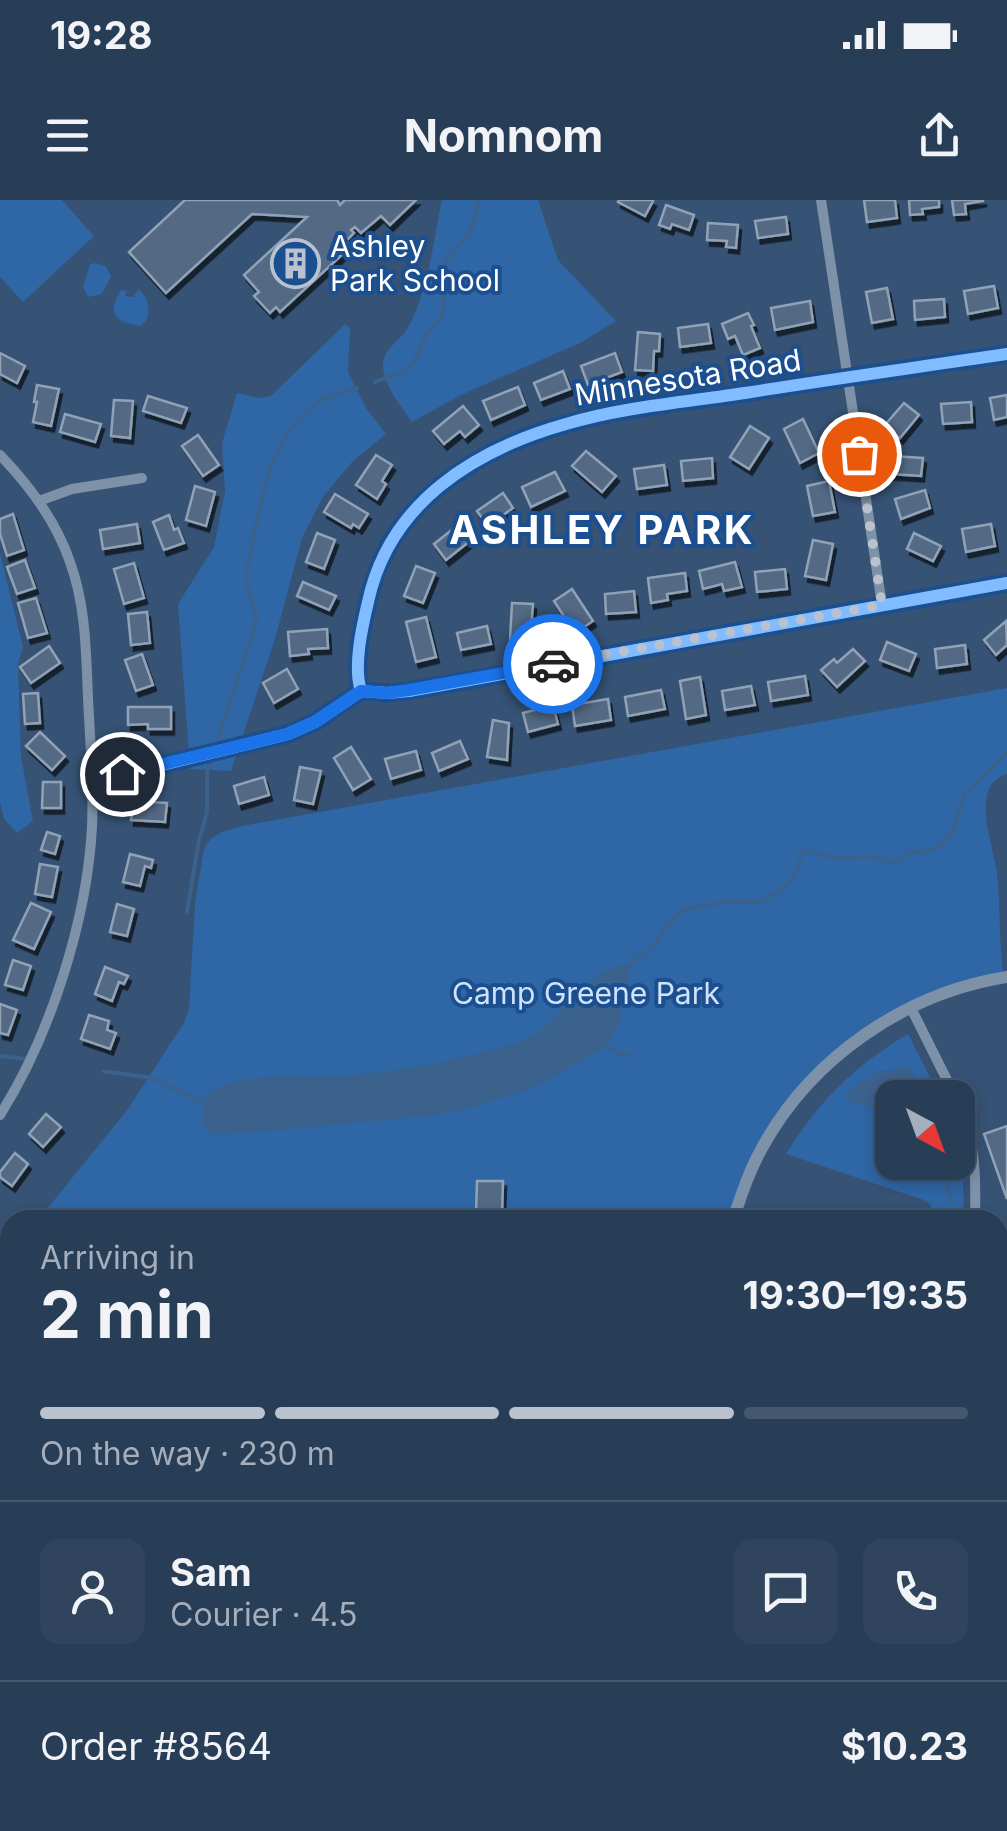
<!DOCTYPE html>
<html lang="en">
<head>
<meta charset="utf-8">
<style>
	body { margin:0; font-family:Inter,sans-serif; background:#30455d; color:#f1f3f6; height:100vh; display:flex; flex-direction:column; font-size:38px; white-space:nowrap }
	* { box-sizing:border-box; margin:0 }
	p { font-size:32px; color:#a5aeba }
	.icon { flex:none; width:55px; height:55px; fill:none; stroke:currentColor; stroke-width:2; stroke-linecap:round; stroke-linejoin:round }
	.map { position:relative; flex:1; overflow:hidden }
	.panel { position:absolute; left:0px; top:1010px; width:1008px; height:622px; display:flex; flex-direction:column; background:#283e57; border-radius:30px 30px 0 0; box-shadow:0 5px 15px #0003,0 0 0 2px #44576d }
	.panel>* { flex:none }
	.needle { width:65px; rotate:139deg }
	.buttons { position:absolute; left:875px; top:880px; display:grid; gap:20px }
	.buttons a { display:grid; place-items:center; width:100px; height:100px; border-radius:20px; background:#283e57; box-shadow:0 5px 15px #0003,0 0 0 2px #44576d; font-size:50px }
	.pin { position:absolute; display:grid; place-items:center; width:85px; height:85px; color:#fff; margin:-42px; border:5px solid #fff; border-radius:50%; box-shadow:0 2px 10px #0007 }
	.courier { position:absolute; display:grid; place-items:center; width:100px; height:100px; margin:-50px; border:8px solid #1a73e8; border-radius:50%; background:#fff; color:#222; box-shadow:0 2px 12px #0007 }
	.head em { font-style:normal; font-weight:700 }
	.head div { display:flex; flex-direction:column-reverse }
	.head { display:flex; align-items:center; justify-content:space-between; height:170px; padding:0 40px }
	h1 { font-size:65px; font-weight:700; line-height:75px }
	.bar { display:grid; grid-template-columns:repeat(4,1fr); gap:15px 10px; align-content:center; height:120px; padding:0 40px }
	.bar i { height:12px; border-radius:8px; background:#44576d }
	.bar .on { background:#b9c2ce }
	.bar p { grid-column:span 4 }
	.line { display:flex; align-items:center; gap:25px; padding:0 40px; border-top:2px solid #44576d }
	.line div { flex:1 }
	.round { display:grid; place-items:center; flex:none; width:105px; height:105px; border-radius:20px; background:#30455d }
	.status { display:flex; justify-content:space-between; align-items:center; height:70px; padding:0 50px; background:#283e57; direction:ltr }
	.status svg { height:28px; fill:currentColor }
	header { display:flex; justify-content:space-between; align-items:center; height:130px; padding:0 40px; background:#283e57; font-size:45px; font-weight:700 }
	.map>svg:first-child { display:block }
	.green { fill:#2f66a5 }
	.water { fill:#3b618d }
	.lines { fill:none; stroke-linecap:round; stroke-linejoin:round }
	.stream { stroke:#3b618d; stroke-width:4 }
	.building { fill:#526984; stroke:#92a2b6; stroke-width:2.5; filter:url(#shadow) }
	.minor { stroke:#7d92a8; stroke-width:10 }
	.tertiary { stroke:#7d92a8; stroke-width:12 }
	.cycleway-casing { stroke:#1b4f8f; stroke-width:19 }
	.cycleway { stroke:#80bcff; stroke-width:12 }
	.done { stroke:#b9c2ce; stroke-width:10; stroke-dasharray:0 18 }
	.route { stroke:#1a73e8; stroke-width:12 }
	.labels { text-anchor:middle; stroke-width:8; stroke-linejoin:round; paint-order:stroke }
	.poi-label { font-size:30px; fill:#fff; stroke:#1b4f8f; text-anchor:start }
	.street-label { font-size:30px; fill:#fff; stroke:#1b4f8f }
	.park-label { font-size:30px; fill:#cfe3fa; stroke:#1b4f8f }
	.district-label { font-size:40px; font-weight:bold; letter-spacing:2.5px; fill:#fff; stroke:#1b4f8f }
</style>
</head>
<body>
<div class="status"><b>19:28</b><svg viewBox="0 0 49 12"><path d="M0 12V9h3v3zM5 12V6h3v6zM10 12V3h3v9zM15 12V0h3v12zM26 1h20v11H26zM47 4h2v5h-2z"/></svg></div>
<header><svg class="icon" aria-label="menu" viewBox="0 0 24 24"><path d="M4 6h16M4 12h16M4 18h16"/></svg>Nomnom<svg class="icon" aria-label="share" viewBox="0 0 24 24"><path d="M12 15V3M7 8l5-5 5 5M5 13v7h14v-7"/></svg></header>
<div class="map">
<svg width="1007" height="1631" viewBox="0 0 1007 1631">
	<defs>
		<filter id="shadow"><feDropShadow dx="3" dy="5.5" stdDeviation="0" flood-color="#0009"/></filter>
	</defs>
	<rect width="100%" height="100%" fill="#365274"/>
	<g class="green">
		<polygon points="0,0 62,0 94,36 23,102 0,77"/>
		<path d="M442 0H538L558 60 616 121 582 142 461 195 412 222C402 208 384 185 383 167 382 149 399 142 407 129 429 92 433 41 442 0Z"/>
		<polygon points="96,63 106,66 111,77 102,94 88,97 83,87 90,64"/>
		<path d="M139 89C149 99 154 118 140 126 113 121 107 114 121 90L127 91 125 96 133 97Z"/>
		<polygon points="345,124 350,128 348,172 366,208 386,234 352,262 323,297 302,338 275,439 231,571 190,569 178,404 214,347 225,291 222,243 237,193 260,198 271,196"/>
		<polygon points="0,353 23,447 18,465 21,557 33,621 17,633 4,619 0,603"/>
		<path d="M1007 488V574C996 578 989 584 987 596 982 620 994 649 997 674 1001 708 998 742 1004 776L900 812 794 898 731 1020H38L128 909 185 821 189 808 195 703 203 654C207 634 225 631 242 626Z"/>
		<path d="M908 834 940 897H919L913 873 903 867 892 871H884L877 908 892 917V962H958V944L963 980 964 1020H936L930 1004 921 999 786 954C819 901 854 866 908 834Z"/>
		<polygon points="10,1053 10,1141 0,1142 0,1065"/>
	</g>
	<g class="water">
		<path d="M631 764 618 827 606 846 534 888 476 906 435 915 260 932 211 934 202 922 206 894C247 869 295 879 341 876 386 873 433 865 477 854 495 849 519 844 535 834 569 812 587 768 631 764Z"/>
		<polygon points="903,867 909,867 913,873 919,897 892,898 892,917 877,908 851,903 846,898 846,893 877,872 892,871"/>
	</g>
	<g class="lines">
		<g class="stream">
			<polyline points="375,182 405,171 412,166 426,135 441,117 444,104 443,70 446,61 469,33 474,23 479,0"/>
			<path d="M215 548 257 419 247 384V372C259 314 265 236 320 201 330 195 346 192 357 188"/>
			<polyline points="187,712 199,640 207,612 207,573 212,558"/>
			<polyline points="628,767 655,743 677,714 686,709 731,701 756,702 766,699 785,687 796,673 800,666 799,657 804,651 811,651 839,659 866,656 896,662 910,652 923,652 941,646 953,631 965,594 1007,552"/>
			<polyline points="604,844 617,853 629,855"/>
			<polyline points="0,856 26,859"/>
			<polyline points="103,871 152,878 208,905"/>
			<polyline points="941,962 951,1003"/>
		</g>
	</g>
	<g class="building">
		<polygon points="185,0 337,0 340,5 345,0 416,0 390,25 381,16 361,33 355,27 351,30 354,33 346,41 349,44 343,49 345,52 280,112 276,107 270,113 254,96 259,92 244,75 307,17 252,14 166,93 129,52"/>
		<polygon points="619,0 651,0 653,1 645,16 618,2"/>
		<polygon points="864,0 895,0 897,18 867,22"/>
		<polygon points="909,0 939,0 939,7 922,9 923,14 910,15"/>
		<polygon points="952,0 983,0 983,1 965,4 966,14 954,15"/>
		<polygon points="666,5 694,15 689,30 672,24 670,29 659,25"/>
		<polygon points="786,17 788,34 758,38 755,21"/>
		<polygon points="708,23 738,25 736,48 726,47 727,41 707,40"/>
		<polygon points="994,86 998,108 968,114 964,91"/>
		<polygon points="887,88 893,119 872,123 866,92"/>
		<polygon points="944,99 945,117 915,120 914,101"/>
		<polygon points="810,101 813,122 775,130 771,108"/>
		<polygon points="748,113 754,125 751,126 760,148 743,155 735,136 728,139 722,124"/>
		<polygon points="708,124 711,143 680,147 678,128"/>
		<polygon points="638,132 660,134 659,151 654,151 653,171 635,170"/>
		<polygon points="0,153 25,166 17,183 0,174"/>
		<polygon points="615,153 622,172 588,185 581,166"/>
		<polygon points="563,171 570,189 541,200 534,183"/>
		<polygon points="37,185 59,189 51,226 33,222 37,202 34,202"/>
		<polygon points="518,187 525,205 491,220 483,201"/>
		<polygon points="1007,195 1007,217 994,220 990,198"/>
		<polygon points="148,196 187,208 181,223 143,211"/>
		<polygon points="114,200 133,201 130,238 111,236"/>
		<polygon points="971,202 972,222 943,224 941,204"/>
		<polygon points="904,203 919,215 900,238 884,226"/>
		<polygon points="463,206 479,225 465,237 460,231 444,244 433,231"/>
		<polygon points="65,214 101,224 95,242 60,232"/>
		<polygon points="803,219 819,253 800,263 784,229"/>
		<polygon points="750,226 769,238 749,269 730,257"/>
		<polygon points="198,235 219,265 203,276 182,246"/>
		<polygon points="586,251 616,276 602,292 572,266"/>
		<polygon points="376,255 392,265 382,281 386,284 377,299 356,285"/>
		<polygon points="892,256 923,258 921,276 891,274"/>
		<polygon points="712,258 713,278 683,281 681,261"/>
		<polygon points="664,265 667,285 637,289 634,269"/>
		<polygon points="555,272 565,291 531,307 522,287"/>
		<polygon points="829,281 835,312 813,316 807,286"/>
		<polygon points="195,286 215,292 206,326 186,320"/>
		<polygon points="925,290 930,308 901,319 895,299"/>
		<polygon points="503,293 513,308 488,326 477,311"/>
		<polygon points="335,294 368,314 359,328 353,324 351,328 324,312"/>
		<polygon points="13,314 24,350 7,356 0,334 0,319"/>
		<polygon points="169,315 174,330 178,328 184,343 164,350 153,322"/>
		<polygon points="463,321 475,337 446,360 434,344"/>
		<polygon points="137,324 140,343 103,349 100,330"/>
		<polygon points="991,324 995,346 966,352 962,329"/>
		<polygon points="317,333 335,340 324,369 306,362"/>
		<polygon points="914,333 941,346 933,361 907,349"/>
		<polygon points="813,340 833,344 826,380 805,376"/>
		<polygon points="25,360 35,388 17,394 7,367"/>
		<polygon points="735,362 742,387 724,391 722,384 703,389 699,371"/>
		<polygon points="134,363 144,398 124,404 114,369"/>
		<polygon points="416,366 435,373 423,403 404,396"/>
		<polygon points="785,369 787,389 757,392 755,372"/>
		<polygon points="685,373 687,391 667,394 668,400 651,403 648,378"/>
		<polygon points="303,382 336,396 329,410 297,396"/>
		<polygon points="572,389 593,421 575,433 554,401"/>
		<polygon points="634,391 636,412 606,414 605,394"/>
		<polygon points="36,398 47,433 28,438 18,403"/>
		<polygon points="512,403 533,404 530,441 510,439"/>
		<polygon points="147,412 150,443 131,445 128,414"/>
		<polygon points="426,417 436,457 416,462 406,422"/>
		<polygon points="1006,421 1007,445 996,455 984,440"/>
		<polygon points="487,426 491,444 461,450 457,433"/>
		<polygon points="327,429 328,448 308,449 309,454 290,456 288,432"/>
		<polygon points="887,442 916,454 909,471 880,460"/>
		<polygon points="965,445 967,464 937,468 935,449"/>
		<polygon points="49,446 60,463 31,483 20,467"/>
		<polygon points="853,449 865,461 837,487 821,470 834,459 837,463"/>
		<polygon points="142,454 153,485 136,491 125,460"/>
		<polygon points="287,469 298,489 274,503 263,483"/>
		<polygon points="805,476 808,495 771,501 768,482"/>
		<polygon points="700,477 706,515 686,519 680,481"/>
		<polygon points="751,486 755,505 725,510 722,491"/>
		<polygon points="661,490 665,509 628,516 625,497"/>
		<polygon points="38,493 40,523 25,524 23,494"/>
		<polygon points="608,499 611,520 575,526 572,505"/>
		<polygon points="553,505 558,524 528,532 523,513"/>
		<polygon points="128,507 171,507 171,529 148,529 148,524 128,525"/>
		<polygon points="493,520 509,523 507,560 487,557"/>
		<polygon points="40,532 65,556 52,570 26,546"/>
		<polygon points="460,541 468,559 439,571 432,553"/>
		<polygon points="351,547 371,579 353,590 334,558"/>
		<polygon points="416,551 421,570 391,579 385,559"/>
		<polygon points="300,567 321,571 313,604 294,600"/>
		<polygon points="264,577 269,595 239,604 234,586"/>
		<polygon points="43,582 61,582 61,608 42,608"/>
		<polygon points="133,601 167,603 165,622 131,620"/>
		<polygon points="47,632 60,636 55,654 41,650"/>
		<polygon points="130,654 153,660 151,668 145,666 140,686 123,682"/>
		<polygon points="40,664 58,667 52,697 35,694"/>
		<polygon points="31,703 51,712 34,749 13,740"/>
		<polygon points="117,704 134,709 127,736 110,732"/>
		<polygon points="13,760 31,766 23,790 5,785"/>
		<polygon points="105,767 128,776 124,784 119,782 112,801 95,794"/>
		<polygon points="0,804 17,810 8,835 0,833"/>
		<polygon points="89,815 109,821 107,830 116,833 110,849 81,839"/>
		<polygon points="46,914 61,927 43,947 29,934"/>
		<polygon points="1007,926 1007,999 984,934"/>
		<polygon points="15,953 28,964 12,986 0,977 0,972"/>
		<polygon points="477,981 503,981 502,1014 476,1014"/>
		<polygon points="824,1015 908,1017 908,1020 823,1020"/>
		<rect x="0" y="1178" width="10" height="119"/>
		<polygon points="998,1194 1007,1194 1007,1322 998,1321"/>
		<polygon points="26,1625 79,1626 79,1631 26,1631"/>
	</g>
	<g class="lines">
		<g class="minor">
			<polyline points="821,0 882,405"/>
			<path d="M0 255C30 286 56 321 70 362 86 406 86 452 88 498 90 541 94 584 92 627 87 721 50 836 0 915"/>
			<polyline points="39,301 72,289 142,278"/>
			<path d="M361 491C353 467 362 427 368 402 389 303 474 250 566 224 623 207 686 202 745 193 832 179 920 167 1007 154"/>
			<polyline points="92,582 288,534 315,522 361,491 387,493 409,491 1007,383"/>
			<polyline points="911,808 956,898"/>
			<path d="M958 901C976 942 976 976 975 1020"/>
			<polyline points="998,1106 1007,1113"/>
			<polyline points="323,1631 324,1622"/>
		</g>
		<g class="tertiary">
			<path d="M733 1020C741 996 749 971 762 948 811 858 905 793 1007 777"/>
			<polyline points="636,1631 638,1622"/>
		</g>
		<defs>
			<g id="cycleway">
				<path d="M361 491C353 467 362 427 368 402 389 303 474 250 566 224 623 207 686 202 745 193 832 179 920 167 1007 154"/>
				<polyline points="92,582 288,534 315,522 361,491 387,493 409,491 1007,383"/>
			</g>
		</defs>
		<use href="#cycleway" class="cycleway-casing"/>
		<use href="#cycleway" class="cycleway"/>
	</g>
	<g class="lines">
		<polyline class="done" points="553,464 882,405 859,254"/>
		<polyline class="route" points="122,574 288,534 315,522 361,491 387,493 409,490 553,464"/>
	</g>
	<defs>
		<symbol id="building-ring" viewBox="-11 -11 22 22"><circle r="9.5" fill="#1b4f8f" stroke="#b9c2ce" stroke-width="1.5"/><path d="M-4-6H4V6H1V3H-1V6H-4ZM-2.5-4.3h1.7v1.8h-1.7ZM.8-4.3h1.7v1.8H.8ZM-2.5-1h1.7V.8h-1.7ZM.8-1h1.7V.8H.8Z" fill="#b9c2ce"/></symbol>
	</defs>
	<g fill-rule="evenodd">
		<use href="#building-ring" x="268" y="36" width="55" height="55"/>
	</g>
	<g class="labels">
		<g class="poi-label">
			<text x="330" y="57">Ashley<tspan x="330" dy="34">Park School</tspan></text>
		</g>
		<g class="street-label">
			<text transform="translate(688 178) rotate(-9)" y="10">Minnesota Road</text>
		</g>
		<g class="park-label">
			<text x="586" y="804">Camp Greene Park</text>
		</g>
		<g class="district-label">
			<text x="602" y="344">ASHLEY PARK</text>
		</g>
	</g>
</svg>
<div class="buttons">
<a><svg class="needle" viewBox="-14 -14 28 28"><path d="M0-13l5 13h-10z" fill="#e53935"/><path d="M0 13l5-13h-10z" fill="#a5aeba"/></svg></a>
</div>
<div class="pin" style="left:859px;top:254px;background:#ea580c"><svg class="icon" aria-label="bag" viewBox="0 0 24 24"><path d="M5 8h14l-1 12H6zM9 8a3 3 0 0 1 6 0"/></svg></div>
<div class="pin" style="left:122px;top:574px;background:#1f2937"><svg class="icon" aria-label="home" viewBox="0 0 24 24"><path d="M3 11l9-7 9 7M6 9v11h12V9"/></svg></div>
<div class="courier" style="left:553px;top:464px"><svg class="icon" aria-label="car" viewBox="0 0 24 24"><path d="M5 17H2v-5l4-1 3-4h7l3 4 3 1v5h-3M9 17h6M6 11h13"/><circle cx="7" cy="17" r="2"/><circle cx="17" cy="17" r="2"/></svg></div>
<section class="panel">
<div class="head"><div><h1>2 min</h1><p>Arriving in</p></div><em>19:30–19:35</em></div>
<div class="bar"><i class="on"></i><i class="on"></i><i class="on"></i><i></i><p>On the way · 230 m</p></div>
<div class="line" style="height:180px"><a class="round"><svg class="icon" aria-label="person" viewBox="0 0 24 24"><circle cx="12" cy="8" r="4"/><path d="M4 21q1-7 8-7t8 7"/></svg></a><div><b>Sam</b><p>Courier · 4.5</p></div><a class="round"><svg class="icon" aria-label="chat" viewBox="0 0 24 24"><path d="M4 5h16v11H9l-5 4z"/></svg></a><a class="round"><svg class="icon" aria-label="phone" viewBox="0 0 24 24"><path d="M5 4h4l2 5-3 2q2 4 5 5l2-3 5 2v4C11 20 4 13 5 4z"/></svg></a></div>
<div class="line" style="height:130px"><div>Order #8564</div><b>$10.23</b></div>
</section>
</div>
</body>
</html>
